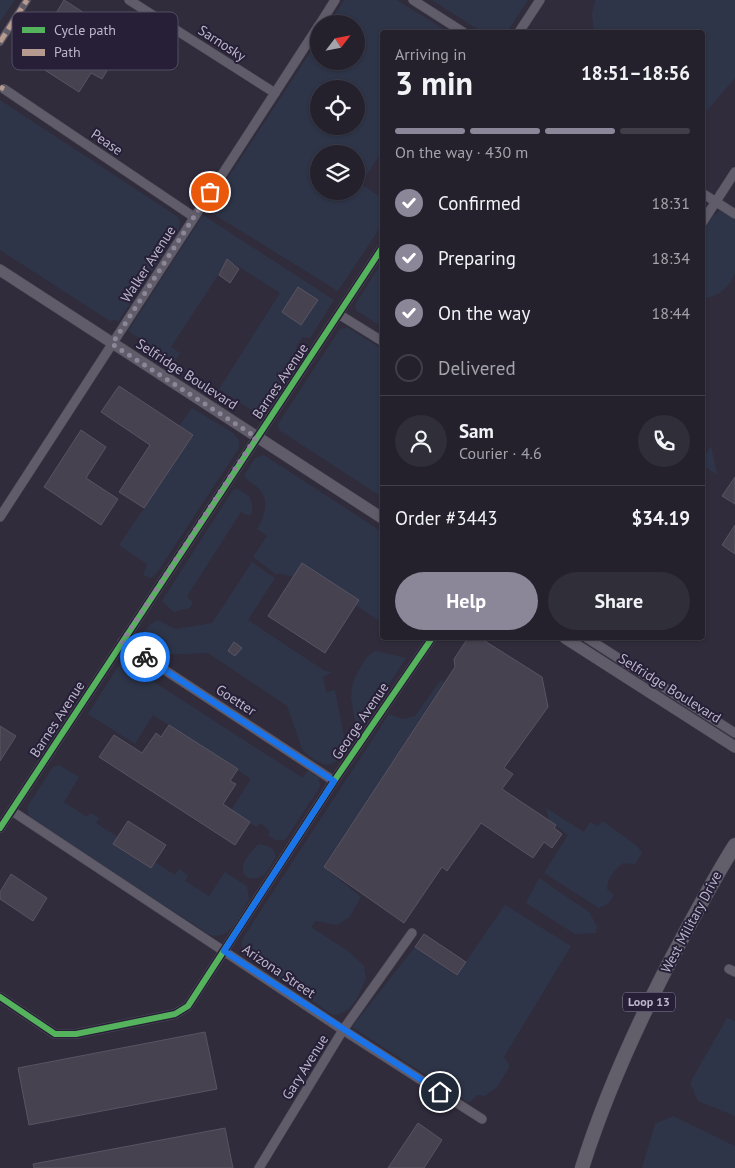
<!DOCTYPE html>
<html lang="en">
<head>
<meta charset="utf-8">
<style>
	body { margin:0; font-family:"PT Sans",sans-serif; background:#302e39; color:#f1f3f6; height:100vh; display:flex; flex-direction:column; font-size:19px; white-space:nowrap }
	* { box-sizing:border-box; margin:0 }
	p { font-size:16px; color:#a3a3aa }
	.icon { flex:none; width:28px; height:28px; fill:none; stroke:currentColor; stroke-width:2; stroke-linecap:round; stroke-linejoin:round }
	.map { position:relative; flex:1; overflow:hidden }
	.details { position:absolute; left:380px; top:30px; width:325px; height:610px; display:flex; flex-direction:column; background:#24212d; border-radius:5px; box-shadow:0 1px 4px #0004,0 0 0 1px #413e49 }
	.details>* { flex:none }
	.needle { width:32px; rotate:58deg }
	.controls { position:absolute; left:310px; top:15px; display:grid; gap:10px }
	.controls a { display:grid; place-items:center; width:55px; height:55px; border-radius:50%; background:#24212d; box-shadow:0 1px 4px #0004,0 0 0 1px #413e49; font-size:25px }
	.pin { position:absolute; display:grid; place-items:center; width:42px; height:42px; color:#fff; margin:-21px; border:2px solid #fff; border-radius:50%; box-shadow:0 1px 5px #0007 }
	.courier { position:absolute; display:grid; place-items:center; width:50px; height:50px; margin:-25px; border:4px solid #1a73e8; border-radius:50%; background:#fff; color:#222; box-shadow:0 1px 6px #0007 }
	.head em { font-style:normal; font-weight:800 }
	.head div { display:flex; flex-direction:column-reverse }
	.head { display:flex; align-items:center; justify-content:space-between; height:85px; padding:0 15px }
	h1 { font-size:32px; font-weight:800; line-height:38px }
	.bar { display:grid; grid-template-columns:repeat(4,1fr); gap:8px 5px; align-content:center; height:60px; padding:0 15px }
	.bar i { height:6px; border-radius:4px; background:#413e49 }
	.bar .active { background:#8c8699 }
	.bar p { grid-column:span 4 }
	.line { display:flex; align-items:center; gap:12px; padding:0 15px; border-top:1px solid #413e49 }
	.line div { flex:1 }
	.round { display:grid; place-items:center; flex:none; width:52px; height:52px; border-radius:26px; background:#302e39 }
	ol { padding:0 15px; list-style:none }
	li { display:flex; align-items:center; gap:15px; height:55px }
	li p { margin-inline-start:auto }
	li .icon { padding:5px; border-radius:50%; background:#8c8699; color:#fff; stroke-width:4 }
	li:last-child { color:#a3a3aa }
	li i { width:28px; height:28px; border:2px solid #413e49; border-radius:50% }
	.cta { display:flex; gap:10px; margin-top:auto; padding:10px 15px }
	.cta a { flex:1; height:58px; border-radius:30px; background:#8c8699; color:#fff; font-size:20px; font-weight:800; line-height:58px; text-align:center }
	.cta a+a { background:#302e39; color:#f1f3f6 }
	.map>svg:first-child { display:block }
	.green { fill:#2e3548; fill-rule:evenodd }
	.building { fill:#464250; stroke:#585463 }
	.lines { fill:none; stroke-linecap:round; stroke-linejoin:round }
	.pedestrian-casing { stroke:#4a4753; stroke-width:8 }
	.minor-casing { stroke:#4a4753; stroke-width:10 }
	.tertiary-casing { stroke:#4a4753; stroke-width:12 }
	.primary-casing { stroke:#4b4755; stroke-width:15 }
	.pedestrian { stroke:#605c69; stroke-width:7 }
	.minor { stroke:#605c69; stroke-width:9 }
	.tertiary { stroke:#605c69; stroke-width:11 }
	.primary { stroke:#625f6a; stroke-width:14 }
	.quiet { stroke:#b69a8f; stroke-width:5; stroke-dasharray:10 5; stroke-linecap:butt }
	.cycleway-casing { stroke:#261f37; stroke-width:9 }
	.cycleway { stroke:#56b35d; stroke-width:6 }
	.done { stroke:#8c8699; stroke-width:5; stroke-dasharray:0 9 }
	.route { stroke:#1a73e8; stroke-width:6 }
	.labels { text-anchor:middle; stroke-width:4; stroke-linejoin:round; paint-order:stroke }
	.shield { fill:#261f37; stroke:#90899f; stroke-width:1 }
	.shield-label { font-size:12px; font-weight:bold; fill:#bdb7cb }
	.street-label { font-size:14px; fill:#bdb7cb; stroke:#261f37 }
	.key { fill:#261f37; stroke:#534d63; stroke-width:1 }
	.key-label { font-size:14px; fill:#bdb7cb }
</style>
</head>
<body>
<div class="map">
<svg width="735" height="1168" viewBox="0 0 735 1168">
	<rect width="100%" height="100%" fill="#302c3c"/>
	<g class="green">
		<polygon points="0,0 15,0 0,22"/>
		<path d="M344 0H397L448 32H382V151L361 184 382 198V225L338 291 207 210 319 39V61H356V24H329ZM319 89H356V126H319ZM319 154H356V191H319Z"/>
		<polygon points="432,0 528,0 507,32 482,32"/>
		<polygon points="595,0 735,0 735,78 703,115 702,32 594,32 592,14"/>
		<polygon points="0,100 178,217 180,223 178,231 118,322 115,320 110,321 0,250"/>
		<path d="M720 211 735 218C735 229 735 264 735 273 731 286 716 299 702 298V232L713 216Z"/>
		<polygon points="203,215 334,300 310,338 303,337 296,347 300,352 259,415 219,389 280,293 228,260 171,347 180,353 175,361 128,331"/>
		<polygon points="382,262 382,327 356,310 355,305"/>
		<polygon points="347,327 382,349 382,497 279,430 278,424 340,329"/>
		<polygon points="192,408 233,433 239,440 239,448 156,574 151,578 143,575 147,564 119,545 193,436 179,426"/>
		<polygon points="711,446 717,475 703,465 703,459"/>
		<path d="M264 455 382 532V623L356 605 359 600 302 563 293 577 279 573 277 575 253 557 267 536 257 529C264 517 271 500 258 488 253 483 247 482 244 475L255 458Z"/>
		<polygon points="238,489 249,496 252,504 252,513 249,516 241,512 187,596 193,603 189,608 174,612 162,601 233,490"/>
		<path d="M252 562 275 578 248 620 325 671 332 672 323 677 326 692 335 690 346 747 338 760 331 764 326 765 316 761 303 751 287 706 208 653 156 655 147 649 141 642C142 631 148 625 158 620L175 629 212 623Z"/>
		<path d="M376 651 406 658 363 724 357 727C351 700 346 690 362 665 365 658 369 654 376 651Z"/>
		<polygon points="124,657 141,661 137,671 303,778 308,770 319,778 320,787 285,840 275,840 268,835 270,831 260,823 256,827 231,810 251,779 153,715 135,744 88,714"/>
		<path d="M441 680 444 682 324 867 361 897 349 918 337 925 316 921 311 927 348 951 364 966 366 978 357 999 349 1009 340 1014 333 1015 250 959C244 953 240 947 243 938L389 714 403 719 415 716Z"/>
		<path d="M59 765 79 777 64 802 87 817 91 813 99 818 96 823 118 837 114 844 151 868 155 862 175 875 179 869 188 875 185 881 209 896 225 872 247 886 249 899C240 914 231 941 210 935L29 817 27 807 53 767Z"/>
		<path d="M546 808 584 832 590 822 598 826 603 821 637 846 642 853 635 864 623 863C614 871 608 876 607 889L614 895 608 904 599 908 544 873 568 835 549 820Z"/>
		<path d="M259 844C267 845 275 848 276 857 272 862 269 869 265 874 259 880 244 881 243 870 242 861 253 849 259 844Z"/>
		<polygon points="539,878 589,912 597,926 596,933 575,934 526,903"/>
		<polygon points="505,905 571,946 504,1057 510,1066 497,1087 485,1096 477,1095 469,1103 352,1027 415,947 456,976"/>
		<polygon points="727,1018 735,1021 735,1116 698,1101 690,1083"/>
		<polygon points="673,1116 735,1146 735,1168 642,1168 655,1124"/>
	</g>
	<g class="building">
		<polygon points="64,0 117,34 104,55 113,61 102,79 91,73 79,92 26,58 35,43 46,51 65,22 55,15"/>
		<polygon points="227,259 239,269 230,283 219,275"/>
		<polygon points="298,287 318,300 301,325 282,312"/>
		<polygon points="119,386 193,435 144,508 119,492 150,445 101,412"/>
		<polygon points="81,430 106,447 86,478 118,499 101,525 44,487"/>
		<polygon points="735,477 735,504 722,496"/>
		<polygon points="735,525 735,554 722,545"/>
		<polygon points="302,563 359,600 325,653 268,616"/>
		<polygon points="468,638 480,638 542,677 548,707 504,768 513,774 502,789 556,825 554,828 562,834 552,848 544,842 533,858 481,823 447,871 442,867 404,923 324,867 455,667 454,659"/>
		<polygon points="234,642 242,648 235,656 228,651"/>
		<polygon points="169,725 238,769 230,781 236,784 223,804 250,822 235,845 99,757 114,735 142,753 156,733 161,737"/>
		<polygon points="0,726 16,736 0,761"/>
		<polygon points="128,821 166,845 151,868 113,844"/>
		<polygon points="11,874 47,898 33,921 0,899 0,892"/>
		<polygon points="424,934 466,962 457,975 415,947"/>
		<polygon points="205,1032 217,1089 29,1125 18,1068"/>
		<polygon points="418,1123 442,1140 424,1168 388,1168"/>
		<polygon points="225,1128 233,1168 34,1168 33,1164"/>
	</g>
	<g class="lines">
		<defs>
			<polyline id="pedestrian" points="0,42 27,0"/>
			<g id="minor">
				<polyline points="129,0 275,93"/>
				<polyline points="413,0 463,32"/>
				<polyline points="320,24 335,0"/>
				<polyline points="519,32 540,0"/>
				<polyline points="4,89 194,217"/>
				<polyline points="702,193 735,214"/>
				<polyline points="702,223 735,172"/>
				<polyline points="340,315 382,341"/>
				<polyline points="0,517 319,25"/>
				<polyline points="587,638 735,733"/>
				<polyline points="122,642 334,781"/>
				<polyline points="12,811 343,1030 482,1119"/>
				<polyline points="0,828 382,248"/>
				<polyline points="729,969 735,972"/>
				<polyline points="0,997 55,1034 76,1034 175,1014 188,1006 334,781 432,638"/>
				<polyline points="259,1168 343,1030 412,933"/>
			</g>
			<g id="tertiary">
				<polyline points="0,270 382,518"/>
				<polyline points="565,638 735,747"/>
			</g>
			<path id="primary" d="M582 1168C608 1085 645 1007 686 931 702 902 717 873 735 845"/>
		</defs>
		<use href="#pedestrian" class="pedestrian-casing"/>
		<use href="#minor" class="minor-casing"/>
		<use href="#tertiary" class="tertiary-casing"/>
		<use href="#primary" class="primary-casing"/>
		<use href="#pedestrian" class="pedestrian"/>
		<use href="#minor" class="minor"/>
		<use href="#tertiary" class="tertiary"/>
		<use href="#primary" class="primary"/>
		<g class="quiet">
			<polyline points="0,42 27,0"/>
			<polyline points="0,87 4,89"/>
		</g>
		<defs>
			<g id="cycleway">
				<polyline points="0,828 382,248"/>
				<polyline points="0,997 55,1034 76,1034 175,1014 188,1006 334,781 432,638"/>
			</g>
		</defs>
		<use href="#cycleway" class="cycleway-casing"/>
		<use href="#cycleway" class="cycleway"/>
	</g>
	<g class="lines">
		<polyline class="done" points="145,657 122,642 256,437 112,344 210,192"/>
		<polyline class="route" points="145,657 334,781 224,951 440,1092"/>
	</g>
	<g class="labels">
		<rect class="shield" x="623" y="992.5" width="52" height="19" rx="4"/>
		<g class="shield-label">
			<text x="649" y="1006">Loop 13</text>
		</g>
		<g class="street-label">
			<text transform="translate(222 43) rotate(33)" y="5">Sarnosky</text>
			<text transform="translate(107 142) rotate(34)" y="5">Pease</text>
			<text transform="translate(148 264) rotate(-57)" y="5">Walker Avenue</text>
			<text transform="translate(187 374) rotate(33)" y="5">Selfridge Boulevard</text>
			<text transform="translate(280 381) rotate(-56)" y="5">Barnes Avenue</text>
			<text transform="translate(670 688) rotate(32)" y="5">Selfridge Boulevard</text>
			<text transform="translate(236 700) rotate(33)" y="5">Goetter</text>
			<text transform="translate(57 719) rotate(-57)" y="5">Barnes Avenue</text>
			<text transform="translate(360 721) rotate(-56)" y="5">George Avenue</text>
			<text transform="translate(691 922) rotate(-62)" y="5">West Military Drive</text>
			<text transform="translate(279 971) rotate(34)" y="5">Arizona Street</text>
			<text transform="translate(305 1067) rotate(-58)" y="5">Gary Avenue</text>
		</g>
	</g>
	<rect x="12" y="12" width="166" height="58" rx="8" class="key"/>
	<rect x="22" y="27" width="23" height="6" fill="#56b35d"/>
	<rect x="22" y="49" width="23" height="7" fill="#b69a8f"/>
	<g class="key-label">
		<text x="54" y="35">Cycle path</text>
		<text x="54" y="57">Path</text>
	</g>
</svg>
<div class="controls">
<a><svg class="needle" viewBox="-14 -14 28 28"><path d="M0-13l5 13h-10z" fill="#e53935"/><path d="M0 13l5-13h-10z" fill="#a3a3aa"/></svg></a>
<a><svg class="icon" aria-label="locate" viewBox="0 0 24 24"><circle cx="12" cy="12" r="6"/><path d="M12 2v4M12 18v4M2 12h4M18 12h4"/></svg></a>
<a><svg class="icon" aria-label="layers" viewBox="0 0 24 24"><path d="M12 4l9 5-9 5-9-5zM3 14l9 5 9-5"/></svg></a>
</div>
<div class="pin" style="left:210px;top:192px;background:#ea580c"><svg class="icon" aria-label="bag" viewBox="0 0 24 24"><path d="M5 8h14l-1 12H6zM9 8a3 3 0 0 1 6 0"/></svg></div>
<div class="pin" style="left:440px;top:1092px;background:#1f2937"><svg class="icon" aria-label="home" viewBox="0 0 24 24"><path d="M3 11l9-7 9 7M6 9v11h12V9"/></svg></div>
<div class="courier" style="left:145px;top:657px"><svg class="icon" aria-label="bike" viewBox="0 0 24 24"><circle cx="6" cy="16" r="4"/><circle cx="18" cy="16" r="4"/><path d="M6 16l4-8h5l3 8M10 8l3 8H6M13 5h3"/></svg></div>
<section class="details">
<div class="head"><div><h1>3 min</h1><p>Arriving in</p></div><em>18:51–18:56</em></div>
<div class="bar"><i class="active"></i><i class="active"></i><i class="active"></i><i></i><p>On the way · 430 m</p></div>
<ol>
<li><svg class="icon" aria-label="check" viewBox="0 0 24 24"><path d="M5 12l5 5 9-10"/></svg>Confirmed<p>18:31</p></li>
<li><svg class="icon" aria-label="check" viewBox="0 0 24 24"><path d="M5 12l5 5 9-10"/></svg>Preparing<p>18:34</p></li>
<li><svg class="icon" aria-label="check" viewBox="0 0 24 24"><path d="M5 12l5 5 9-10"/></svg>On the way<p>18:44</p></li>
<li><i></i>Delivered</li>
</ol>
<div class="line" style="height:90px"><a class="round"><svg class="icon" aria-label="person" viewBox="0 0 24 24"><circle cx="12" cy="8" r="4"/><path d="M4 21q1-7 8-7t8 7"/></svg></a><div><b>Sam</b><p>Courier · 4.6</p></div><a class="round"><svg class="icon" aria-label="phone" viewBox="0 0 24 24"><path d="M5 4h4l2 5-3 2q2 4 5 5l2-3 5 2v4C11 20 4 13 5 4z"/></svg></a></div>
<div class="line" style="height:65px"><div>Order #3443</div><b>$34.19</b></div>
<div class="cta"><a>Help</a><a>Share</a></div>
</section>
</div>
</body>
</html>
